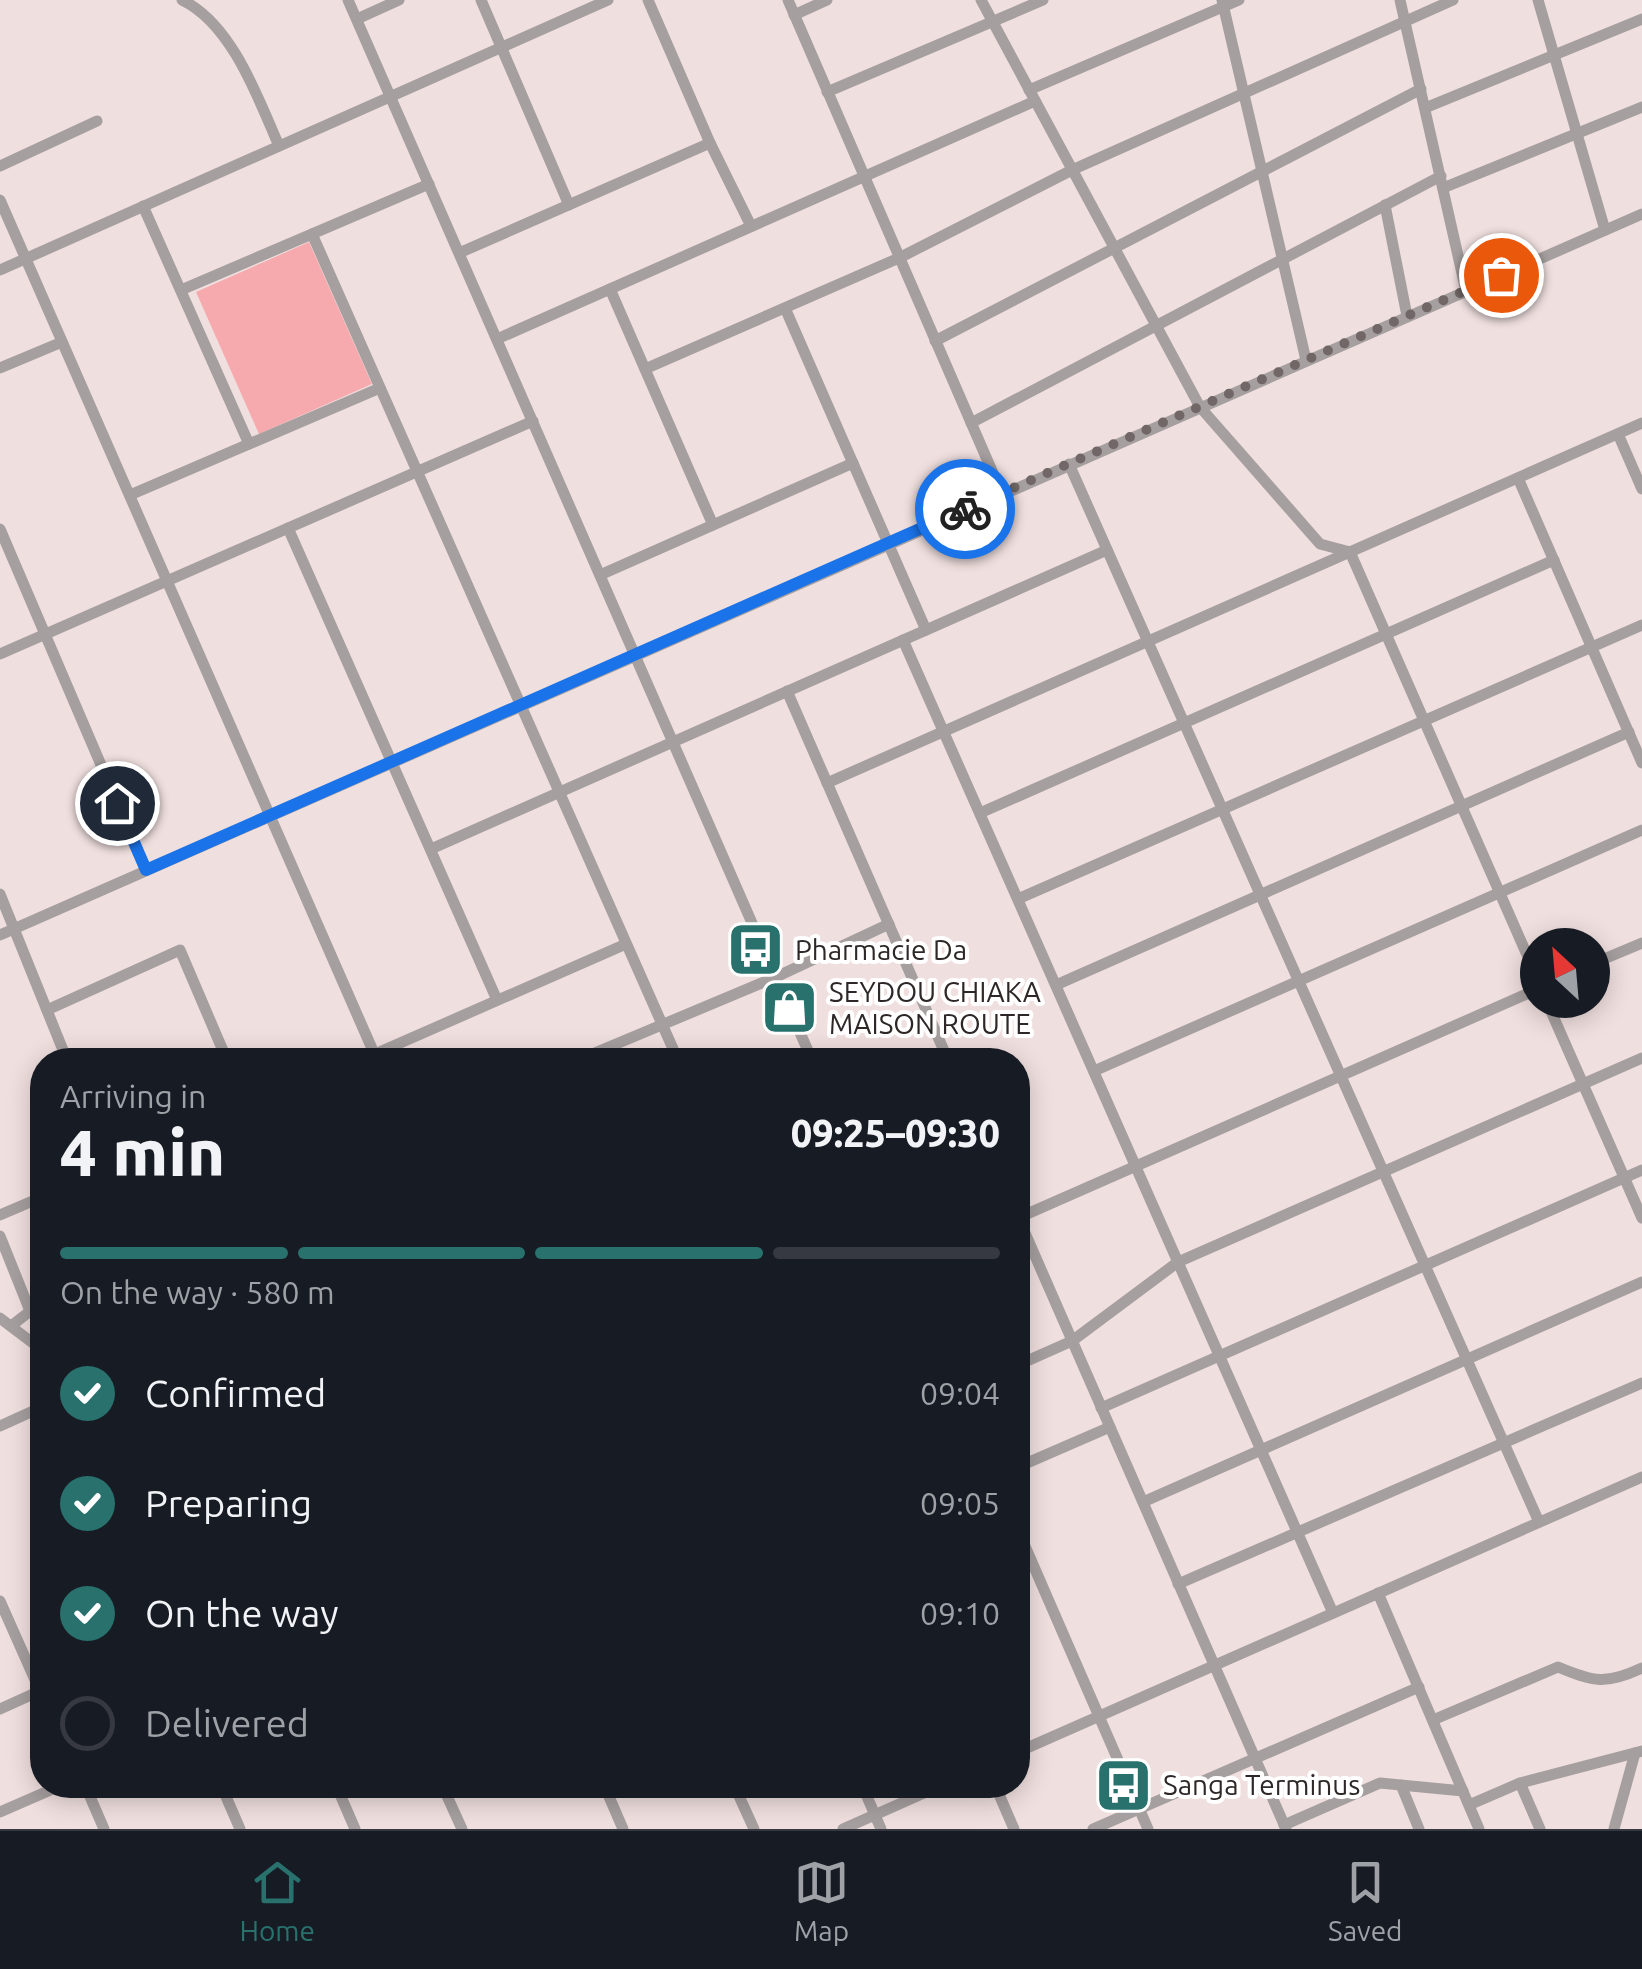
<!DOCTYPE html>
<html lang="en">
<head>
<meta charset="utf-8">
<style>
	body { margin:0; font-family:Ubuntu,sans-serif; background:#242831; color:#f1f3f6; height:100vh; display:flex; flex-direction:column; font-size:38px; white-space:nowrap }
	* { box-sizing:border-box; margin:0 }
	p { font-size:32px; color:#9ea1a6 }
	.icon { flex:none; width:55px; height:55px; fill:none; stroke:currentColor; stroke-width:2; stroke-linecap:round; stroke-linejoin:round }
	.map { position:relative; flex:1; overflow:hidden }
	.side { position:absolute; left:30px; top:1048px; width:1000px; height:750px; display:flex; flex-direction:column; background:#171b24; border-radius:40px; box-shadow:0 5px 25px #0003 }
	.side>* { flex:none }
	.needle { width:65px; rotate:334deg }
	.buttons { position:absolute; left:1520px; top:928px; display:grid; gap:20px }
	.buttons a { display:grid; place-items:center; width:90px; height:90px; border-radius:50%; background:#171b24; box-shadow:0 5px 25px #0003; font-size:50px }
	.pin { position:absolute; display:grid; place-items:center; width:85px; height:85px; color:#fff; margin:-42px; border:5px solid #fff; border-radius:50%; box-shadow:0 2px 10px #0007 }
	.courier { position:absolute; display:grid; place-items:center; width:100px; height:100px; margin:-50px; border:8px solid #1a73e8; border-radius:50%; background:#fff; color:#222; box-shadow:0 2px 12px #0007 }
	.head em { font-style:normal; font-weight:800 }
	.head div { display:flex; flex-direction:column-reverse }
	.head { display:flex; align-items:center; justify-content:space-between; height:170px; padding:0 30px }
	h1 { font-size:65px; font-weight:800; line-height:75px }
	.bar { display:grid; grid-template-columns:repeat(4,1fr); gap:15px 10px; align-content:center; height:120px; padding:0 30px }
	.bar i { height:12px; border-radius:8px; background:#363941 }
	.bar .current { background:#28716d }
	.bar p { grid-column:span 4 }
	ol { padding:0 30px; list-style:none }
	li { display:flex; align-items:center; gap:30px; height:110px }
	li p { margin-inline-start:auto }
	li .icon { padding:10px; border-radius:50%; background:#28716d; color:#fff; stroke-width:4 }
	li:last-child { color:#9ea1a6 }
	li i { width:55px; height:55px; border:5px solid #363941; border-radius:50% }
	.tabs { display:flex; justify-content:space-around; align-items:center; height:140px; border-top:2px solid #363941; background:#171b24; font-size:28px; color:#9ea1a6 }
	.tabs a { display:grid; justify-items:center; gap:5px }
	.tabs .current { color:#28716d }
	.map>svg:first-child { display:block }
	.grass { fill:#f7aaad }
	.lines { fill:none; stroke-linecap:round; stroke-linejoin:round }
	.minor { stroke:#a69f9f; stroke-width:11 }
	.done { stroke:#716767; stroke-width:10; stroke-dasharray:0 18 }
	.route { stroke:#1a73e8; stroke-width:12 }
	.labels { text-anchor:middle; stroke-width:8; stroke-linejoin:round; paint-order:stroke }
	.poi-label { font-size:28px; fill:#2d2727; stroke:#fff; text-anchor:start }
</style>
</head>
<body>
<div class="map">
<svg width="1642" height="1829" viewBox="0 0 1642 1829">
	<rect width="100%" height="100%" fill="#f0dfdf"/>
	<polygon class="grass" points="309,242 372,384 259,434 196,292"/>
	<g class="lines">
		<g class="minor">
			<path d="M182 0C232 24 258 98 279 146"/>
			<polyline points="348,0 812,1060"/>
			<polyline points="481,0 569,205"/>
			<polyline points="648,0 710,143 751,226"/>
			<polyline points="788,0 1002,494"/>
			<polyline points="981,0 1200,407 1320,544 1350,552 1538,980"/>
			<polyline points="1222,0 1306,360"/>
			<polyline points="1400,0 1466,291"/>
			<polyline points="1538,0 1605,230"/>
			<polyline points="794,15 827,0"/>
			<polyline points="357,19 399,0"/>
			<polyline points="1029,90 1239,0"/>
			<polyline points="827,92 1043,0"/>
			<polyline points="1425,108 1642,19"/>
			<polyline points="0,166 97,121"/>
			<polyline points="1443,188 1642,107"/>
			<polyline points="0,200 377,1060"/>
			<polyline points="1385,205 1407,316"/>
			<polyline points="143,206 249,444"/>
			<polyline points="312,234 678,1060"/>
			<polyline points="459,253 710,143"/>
			<polyline points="0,270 608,0"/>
			<polyline points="610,289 713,525"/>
			<polyline points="181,290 429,184"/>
			<polyline points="785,308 926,630"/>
			<polyline points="497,339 1035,101"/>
			<polyline points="935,341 1421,89"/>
			<polyline points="0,368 62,342"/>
			<polyline points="645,369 899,258 1072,170 1453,0"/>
			<polyline points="971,423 1441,176"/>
			<polyline points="1618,434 1642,489"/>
			<polyline points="1069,464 1539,1522"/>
			<polyline points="1518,478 1642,763"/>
			<polyline points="130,495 380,388"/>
			<polyline points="288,528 497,1000"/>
			<polyline points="0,529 146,870"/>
			<polyline points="600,575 853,463"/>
			<polyline points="903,640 1333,1613"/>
			<polyline points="0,654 533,421"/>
			<polyline points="787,691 948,1060"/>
			<polyline points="827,783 1642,423"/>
			<polyline points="980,813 1554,560"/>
			<polyline points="431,849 1107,550"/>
			<polyline points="0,894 67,1060"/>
			<polyline points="1018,899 1642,625"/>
			<polyline points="0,935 1642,214"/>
			<polyline points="1592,964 1642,943"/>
			<polyline points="1056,985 1629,732"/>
			<polyline points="1546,1000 1642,1218"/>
			<polyline points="47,1010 180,950 227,1060"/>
			<polyline points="375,1054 626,944"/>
			<polyline points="578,1060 776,977 889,924"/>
			<polyline points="1094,1071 1642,830"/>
			<polyline points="0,1215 42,1197"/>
			<polyline points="1018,1217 1286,1829"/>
			<polyline points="1018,1218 1538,989"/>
			<polyline points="0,1236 30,1311"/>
			<polyline points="0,1318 42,1350"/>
			<polyline points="11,1326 42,1302"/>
			<polyline points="1018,1365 1072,1341 1178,1262 1642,1058"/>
			<polyline points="1101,1408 1642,1170"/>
			<polyline points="0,1426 42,1407"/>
			<polyline points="1018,1467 1110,1427"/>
			<polyline points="1143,1502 1642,1282"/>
			<polyline points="1018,1530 1148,1829"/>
			<polyline points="1178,1584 1642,1383"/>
			<polyline points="1378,1593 1479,1829"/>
			<polyline points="0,1601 40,1691"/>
			<polyline points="0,1709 42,1690"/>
			<path d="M1433 1720 1558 1667C1594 1682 1606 1685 1642 1668"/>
			<polyline points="1018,1752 1642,1477"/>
			<polyline points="1520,1783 1540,1829"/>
			<polyline points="85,1785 104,1829"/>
			<polyline points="221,1785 240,1829"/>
			<polyline points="336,1785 355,1829"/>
			<polyline points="442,1785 462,1829"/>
			<polyline points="604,1785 623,1829"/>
			<polyline points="734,1785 754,1829"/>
			<polyline points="862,1785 881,1829"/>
			<polyline points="995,1785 1014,1829"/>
			<polyline points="1401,1785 1419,1829"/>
			<polyline points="1469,1805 1520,1783 1642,1751"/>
			<polyline points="0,1812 62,1785"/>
			<polyline points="1284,1825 1380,1783 1463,1791"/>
			<polyline points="843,1829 942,1785"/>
			<polyline points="1093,1829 1419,1687"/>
			<polyline points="1614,1829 1635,1753"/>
		</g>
	</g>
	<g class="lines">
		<polyline class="done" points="965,509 1501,275"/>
		<polyline class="route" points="117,803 146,870 965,509"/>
	</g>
	<defs>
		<symbol id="bus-square" viewBox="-11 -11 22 22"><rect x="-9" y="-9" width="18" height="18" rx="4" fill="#28716d" stroke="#fff"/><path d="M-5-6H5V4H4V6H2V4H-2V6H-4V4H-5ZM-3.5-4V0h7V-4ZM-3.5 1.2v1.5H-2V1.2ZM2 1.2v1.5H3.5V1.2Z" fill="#fff"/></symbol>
		<symbol id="shop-square" viewBox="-11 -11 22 22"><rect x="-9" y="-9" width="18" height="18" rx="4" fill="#28716d" stroke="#fff"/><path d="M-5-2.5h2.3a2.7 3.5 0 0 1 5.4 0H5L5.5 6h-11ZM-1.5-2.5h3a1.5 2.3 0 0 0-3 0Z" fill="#fff"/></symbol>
	</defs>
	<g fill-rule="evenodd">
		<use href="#bus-square" x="724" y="918" width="63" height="63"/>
		<use href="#shop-square" x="758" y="976" width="63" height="63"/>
		<use href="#bus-square" x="1092" y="1754" width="63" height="63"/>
	</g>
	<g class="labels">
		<g class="poi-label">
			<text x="795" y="960">Pharmacie Da</text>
			<text x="829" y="1002">SEYDOU CHIAKA<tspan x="829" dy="32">MAISON ROUTE</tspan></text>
			<text x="1163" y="1795">Sanga Terminus</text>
		</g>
	</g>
</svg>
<div class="buttons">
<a><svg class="needle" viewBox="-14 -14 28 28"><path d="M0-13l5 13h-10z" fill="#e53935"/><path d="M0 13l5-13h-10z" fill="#9ea1a6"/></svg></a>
</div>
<div class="pin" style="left:1501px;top:275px;background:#ea580c"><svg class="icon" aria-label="bag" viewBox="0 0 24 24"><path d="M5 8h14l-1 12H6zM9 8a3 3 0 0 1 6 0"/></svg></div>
<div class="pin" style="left:117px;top:803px;background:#1f2937"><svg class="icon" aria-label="home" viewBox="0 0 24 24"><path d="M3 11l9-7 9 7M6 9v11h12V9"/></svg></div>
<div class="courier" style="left:965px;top:509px"><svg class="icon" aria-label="bike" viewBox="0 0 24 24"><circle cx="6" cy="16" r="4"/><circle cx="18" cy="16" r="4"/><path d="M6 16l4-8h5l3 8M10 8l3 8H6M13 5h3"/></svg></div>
<section class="side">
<div class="head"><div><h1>4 min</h1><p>Arriving in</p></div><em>09:25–09:30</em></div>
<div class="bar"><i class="current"></i><i class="current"></i><i class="current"></i><i></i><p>On the way · 580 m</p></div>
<ol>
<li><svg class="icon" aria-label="check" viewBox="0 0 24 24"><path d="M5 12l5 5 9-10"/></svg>Confirmed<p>09:04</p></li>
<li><svg class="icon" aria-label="check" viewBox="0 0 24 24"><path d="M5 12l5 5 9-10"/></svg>Preparing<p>09:05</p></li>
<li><svg class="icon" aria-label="check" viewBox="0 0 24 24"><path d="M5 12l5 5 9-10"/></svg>On the way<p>09:10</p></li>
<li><i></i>Delivered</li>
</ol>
</section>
</div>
<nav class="tabs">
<a class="current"><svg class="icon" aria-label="home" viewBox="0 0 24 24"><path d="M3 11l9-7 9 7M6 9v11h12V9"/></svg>Home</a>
<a><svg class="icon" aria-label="map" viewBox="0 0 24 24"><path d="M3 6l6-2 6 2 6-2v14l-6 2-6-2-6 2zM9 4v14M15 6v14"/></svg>Map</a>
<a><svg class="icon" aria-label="saved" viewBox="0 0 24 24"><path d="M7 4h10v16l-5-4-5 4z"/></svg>Saved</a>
</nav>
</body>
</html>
